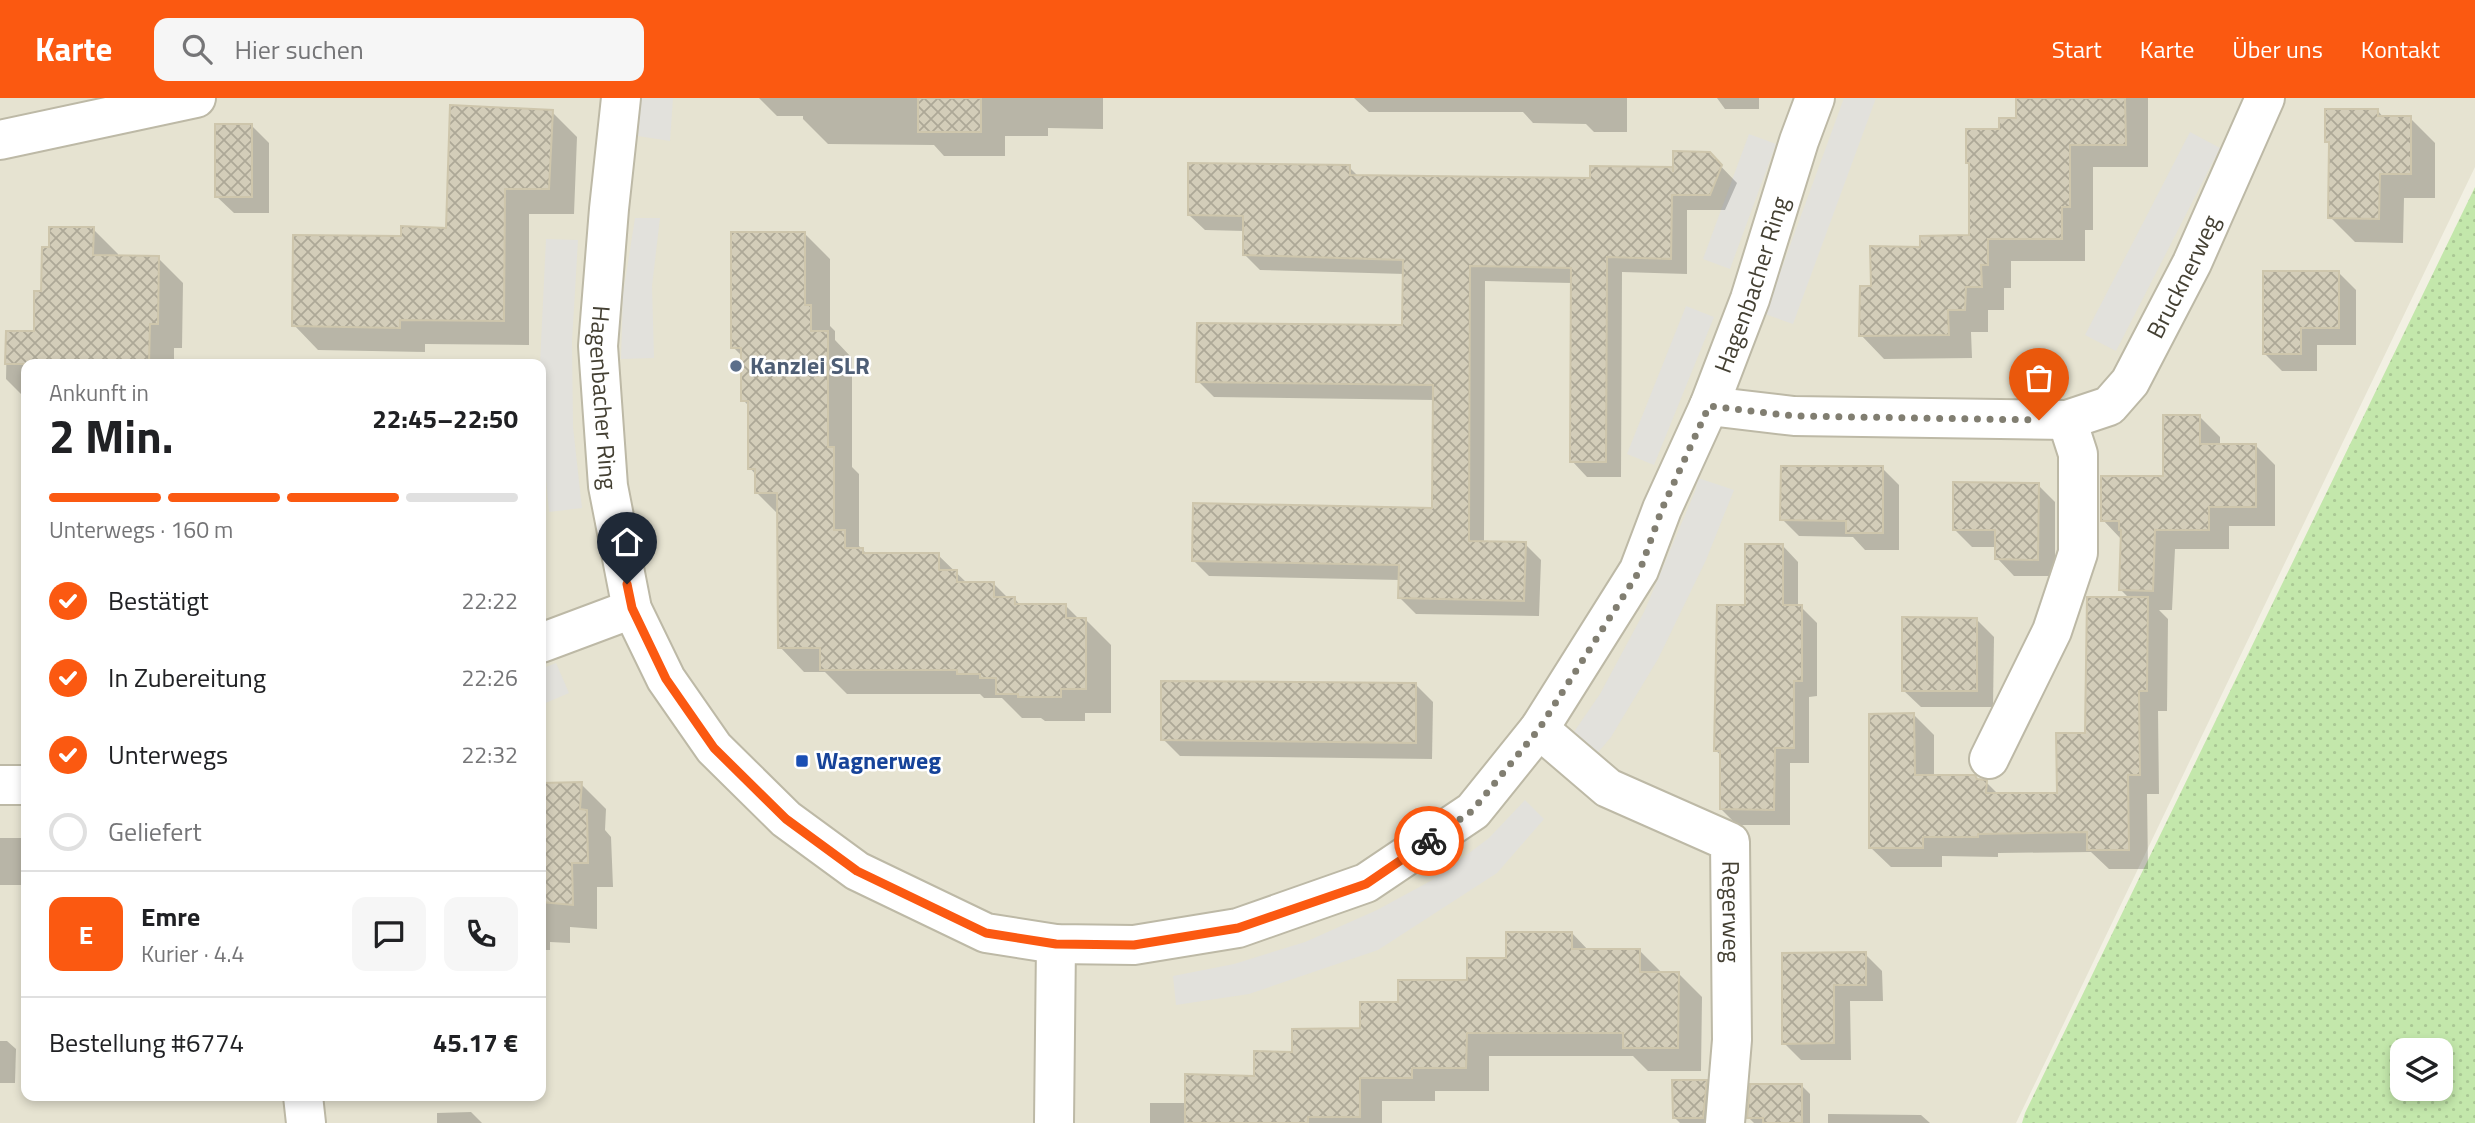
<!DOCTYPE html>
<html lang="de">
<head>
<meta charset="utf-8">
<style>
	body { margin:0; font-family:"Titillium Web",sans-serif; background:#f6f6f6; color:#202124; height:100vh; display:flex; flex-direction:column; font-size:26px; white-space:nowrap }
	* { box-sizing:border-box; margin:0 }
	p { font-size:23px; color:#757577 }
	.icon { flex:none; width:38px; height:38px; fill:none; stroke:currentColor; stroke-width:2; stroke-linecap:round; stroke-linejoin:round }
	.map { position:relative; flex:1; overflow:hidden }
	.sheet { position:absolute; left:21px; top:261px; width:525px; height:742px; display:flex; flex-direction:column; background:#fff; border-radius:14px; box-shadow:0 4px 10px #0003 }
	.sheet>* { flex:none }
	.fabs { position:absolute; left:2390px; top:940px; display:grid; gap:14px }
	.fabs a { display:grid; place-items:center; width:63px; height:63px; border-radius:14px; background:#fff; box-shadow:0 4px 10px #0003; font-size:35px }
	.pin { position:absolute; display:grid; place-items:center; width:60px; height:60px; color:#fff; margin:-72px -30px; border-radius:50% 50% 50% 0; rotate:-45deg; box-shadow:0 0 7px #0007 }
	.pin .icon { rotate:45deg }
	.courier { position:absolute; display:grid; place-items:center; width:70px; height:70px; margin:-35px; border:5px solid #fb5911; border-radius:50%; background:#fff; color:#222; box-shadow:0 2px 9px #0007 }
	.head em { font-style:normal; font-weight:700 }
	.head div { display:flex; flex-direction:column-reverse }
	.head { display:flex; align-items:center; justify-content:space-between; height:119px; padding:0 28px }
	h1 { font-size:46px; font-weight:700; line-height:52px }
	.bar { display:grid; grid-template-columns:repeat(4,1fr); gap:10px 7px; align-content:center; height:84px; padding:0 28px }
	.bar i { height:9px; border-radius:5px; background:#e0e0e0 }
	.bar .on { background:#fb5911 }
	.bar p { grid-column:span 4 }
	.line { display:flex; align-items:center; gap:18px; padding:0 28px; border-top:2px solid #e0e0e0 }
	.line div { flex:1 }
	.round { display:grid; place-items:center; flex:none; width:74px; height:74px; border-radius:14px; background:#f6f6f6 }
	ol { padding:0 28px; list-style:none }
	li { display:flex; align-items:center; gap:21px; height:77px }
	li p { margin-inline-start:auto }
	li .icon { padding:7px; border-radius:50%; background:#fb5911; color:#fff; stroke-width:4 }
	li:last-child { color:#757577 }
	li i { width:38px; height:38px; border:4px solid #e0e0e0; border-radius:50% }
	header { display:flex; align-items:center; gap:42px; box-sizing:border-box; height:98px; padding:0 35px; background:#fb5911; color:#fff }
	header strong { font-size:33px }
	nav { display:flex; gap:38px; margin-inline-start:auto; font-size:24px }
	.search { width:490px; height:63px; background:#f6f6f6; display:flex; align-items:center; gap:18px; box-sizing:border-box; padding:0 24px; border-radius:14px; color:#757577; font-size:26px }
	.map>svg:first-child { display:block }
	.residential { fill:#e6e3d1; fill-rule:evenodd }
	.green { fill:url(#green-dots); fill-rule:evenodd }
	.parking { fill:#e2e1dc }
	.shadow { fill:#0003 }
	.building { fill:url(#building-cross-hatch); stroke:#cec6ac; stroke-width:2 }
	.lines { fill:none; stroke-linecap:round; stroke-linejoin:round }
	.street-casing { stroke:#bdb9a6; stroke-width:42 }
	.street { stroke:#fff; stroke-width:38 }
	.done { stroke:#817e71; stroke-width:7; stroke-dasharray:0 12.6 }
	.route { stroke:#fb5911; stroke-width:9 }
	.service-dot { fill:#5c6f8a; stroke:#fff; stroke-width:2.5 }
	.transit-dot { fill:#1a4fb4; stroke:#fff; stroke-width:2.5 }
	.labels { text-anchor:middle; stroke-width:5; stroke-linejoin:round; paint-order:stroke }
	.street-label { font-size:24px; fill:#444033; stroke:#fff }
	.service-label { font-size:24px; font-weight:bold; fill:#4e5e75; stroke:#fff; text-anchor:start }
	.transit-label { font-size:24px; font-weight:bold; fill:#164399; stroke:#fff; text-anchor:start }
</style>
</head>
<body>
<header>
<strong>Karte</strong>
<div class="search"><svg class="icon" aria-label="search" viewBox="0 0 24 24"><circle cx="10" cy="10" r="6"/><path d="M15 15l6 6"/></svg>Hier suchen</div>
<nav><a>Start</a><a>Karte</a><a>Über uns</a><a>Kontakt</a></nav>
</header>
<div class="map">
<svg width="2475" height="1025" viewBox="0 0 2475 1025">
	<defs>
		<pattern id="green-dots" width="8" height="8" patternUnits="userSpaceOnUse" patternTransform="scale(1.75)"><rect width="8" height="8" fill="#c3e7ab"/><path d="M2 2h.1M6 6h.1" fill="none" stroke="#a9c794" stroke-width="1.8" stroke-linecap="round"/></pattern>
		<pattern id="building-cross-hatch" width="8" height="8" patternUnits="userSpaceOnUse" patternTransform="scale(1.75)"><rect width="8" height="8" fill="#d3cdb9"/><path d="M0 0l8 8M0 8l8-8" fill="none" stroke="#ada897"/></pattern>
	</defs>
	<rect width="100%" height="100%" fill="#f2f0e3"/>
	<path class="residential" d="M0 0H2475V69L2016 1025H0ZM26 266H541V998H26Z"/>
	<path class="green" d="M2475 89V1025H2022L2025 1015ZM2403 952H2441V990H2403Z"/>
	<g class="parking">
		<polygon points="640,0 673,0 670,43 638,38"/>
		<polygon points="1844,0 1876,0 1793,226 1765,216"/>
		<polygon points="2190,34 2220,50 2116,253 2085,237"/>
		<polygon points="1749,36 1776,46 1730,171 1703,161"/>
		<polygon points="635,120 660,120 652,188 654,260 621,261 623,196"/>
		<polygon points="546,141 578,142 572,244 573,329 582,410 549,414 543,348 540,266"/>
		<polygon points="1686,208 1714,219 1654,367 1627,356"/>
		<polygon points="1698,380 1734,392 1706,462 1658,561 1611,639 1590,664 1565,647 1600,596 1644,514 1696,391"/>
		<polygon points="556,565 569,595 541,607 541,571"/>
		<polygon points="1525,702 1544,721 1497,775 1378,852 1249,896 1176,907 1173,878 1234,866 1305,844 1377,812 1436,780 1489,740"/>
	</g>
	<g class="shadow">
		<polygon points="759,0 1103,0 1103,31 1048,30 1048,38 1005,38 1005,58 944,58 934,47 828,46 803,21 803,18 777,18"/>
		<polygon points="1354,0 1627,0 1627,34 1594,34 1586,26 1533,25 1523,14 1369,14"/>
		<polygon points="1717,0 1759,0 1759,11 1725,11"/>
		<polygon points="2018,0 2148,0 2148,69 2093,69 2093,132 2085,132 2085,163 2011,163 2011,190 2004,190 2004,212 1988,212 1988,234 1971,234 1972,260 1884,261 1861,237 1873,190 1922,151 1970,139 1970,67 1967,64 2001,33 2018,22"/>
		<polygon points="2378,13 2384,20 2410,20 2435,45 2435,100 2404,100 2403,145 2355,144 2330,119 2331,47 2327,43"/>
		<polygon points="552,14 577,39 574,116 529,116 529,247 425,246 425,254 318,252 294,227 403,140 448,132"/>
		<polygon points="252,28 269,45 269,115 234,115 216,98"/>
		<polygon points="1709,56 1737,85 1725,112 1687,112 1687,176 1622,174 1621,379 1587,379 1572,363 1572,185 1485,183 1484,445 1525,446 1541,462 1539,518 1416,516 1400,500 1400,482 1209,478 1193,462 1434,411 1434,302 1214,299 1198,283 1404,229 1405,176 1260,172 1245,157 1245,133 1205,132 1189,117 1349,69 1359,79 1591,82 1672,71"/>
		<polygon points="93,131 118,156 118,159 158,160 183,185 182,250 174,250 174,266 26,266 26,301 6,281 7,235 35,235 51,151"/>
		<polygon points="805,136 830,161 830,228 835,233 835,242 852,260 852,369 859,376 859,448 868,457 938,457 968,486 994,486 1009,501 1015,501 1021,508 1066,508 1080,522 1086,522 1111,547 1111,615 1085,615 1085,623 1045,623 1041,620 1022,620 1002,600 984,600 980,596 847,596 825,574 804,574 780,549 779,417 756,394 756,377 750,370 750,309 743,302 743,259 733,249"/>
		<polygon points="2339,175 2356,192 2356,247 2317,247 2317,273 2282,273 2265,256"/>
		<polygon points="2200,319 2220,339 2220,347 2255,347 2275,367 2275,428 2229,428 2229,451 2175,451 2172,512 2159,512 2168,521 2167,613 2158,613 2159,696 2147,696 2148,771 2109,771 2091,754 1998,755 1998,759 1942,758 1942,769 1891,769 1870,749 1914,617 1934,637 1934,678 1986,684 1999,697 2058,697 2087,637 2130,501 2121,492 2122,442 2103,422 2165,380"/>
		<polygon points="1882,370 1899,387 1899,452 1865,452 1853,439 1799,438 1782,421"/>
		<polygon points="2038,387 2055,404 2055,478 2014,478 1997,460 1997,449 1972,449 1955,432"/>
		<polygon points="1783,448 1798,464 1798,509 1801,509 1817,525 1817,598 1809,599 1809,665 1790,665 1790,727 1737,727 1721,711 1722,658 1716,653 1746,509"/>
		<polygon points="1977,522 1994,539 1993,609 1921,609 1903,592"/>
		<polygon points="1416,587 1433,604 1432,661 1180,658 1163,641"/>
		<polygon points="581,686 606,711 605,732 611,739 613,789 597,789 597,831 570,829 570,845 550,844 550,852 541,852 541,687"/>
		<polygon points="22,726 26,726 26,791 22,787 0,787 0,740 22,740"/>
		<polygon points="1572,835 1589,853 1640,853 1662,875 1678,875 1702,899 1701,973 1648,973 1633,958 1489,958 1489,993 1435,993 1435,1003 1382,1003 1382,1025 1150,1025 1150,1005 1187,1005 1256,980 1294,955 1362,932 1400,906 1469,884 1508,862"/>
		<polygon points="1865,856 1882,873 1883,903 1850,903 1851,962 1801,962 1784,945 1784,857"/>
		<polygon points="26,876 26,954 24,952"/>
		<polygon points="0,943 7,943 16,951 15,985 0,985"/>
		<polygon points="1706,984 1723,1001 1721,1025 1680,1025 1675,1020"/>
		<polygon points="1801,987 1810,996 1810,1025 1754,1025 1749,1020"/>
		<polygon points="471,1014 482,1025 437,1025 437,1015"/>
		<polygon points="1828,1016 1921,1017 1930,1025 1828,1025"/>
	</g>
	<g class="building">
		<rect x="918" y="0" width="63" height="34"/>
		<polygon points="2016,0 2125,0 2126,47 2070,47 2070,109 2062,109 2062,141 1988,141 1988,167 1981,167 1982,189 1966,189 1965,212 1948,212 1949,237 1859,238 1860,188 1871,188 1870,148 1920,149 1920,138 1969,137 1969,65 1966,65 1966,31 1999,31 1999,20 2016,20"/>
		<polygon points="450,7 553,12 549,91 505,91 504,223 400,222 400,230 292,228 293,137 401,138 401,128 446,130"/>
		<polygon points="2325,11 2378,11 2378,18 2411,18 2411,76 2380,76 2379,121 2328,120 2329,44 2325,44"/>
		<rect x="215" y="26" width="37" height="73"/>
		<polygon points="1673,53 1710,54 1722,67 1710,97 1672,97 1671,161 1607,159 1606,364 1570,364 1571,170 1470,168 1469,443 1526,444 1524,503 1398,500 1399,467 1192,463 1193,405 1432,410 1433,287 1196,284 1197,225 1402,227 1403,162 1243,157 1243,118 1188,117 1188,65 1350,67 1350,77 1590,80 1590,68 1673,69 1673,74"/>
		<polygon points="49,129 94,129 93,157 159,158 158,226 150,226 149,266 5,266 6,233 34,233 34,193 41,193 42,149 49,149"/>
		<polygon points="731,134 805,134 805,207 811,207 811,233 828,233 828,349 834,349 834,432 845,432 845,450 863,450 863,455 939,455 939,472 957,472 957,484 994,484 994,499 1015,499 1015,506 1066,506 1066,520 1086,520 1086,591 1061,591 1061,599 1018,599 1018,596 996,596 996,580 980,580 980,576 957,576 957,572 820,572 820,550 778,550 777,395 755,395 755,371 748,371 748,303 741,303 741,250 731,250"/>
		<polygon points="2263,173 2339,173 2339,230 2301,230 2301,256 2263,256"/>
		<polygon points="2163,317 2200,317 2200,346 2256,346 2256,409 2209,409 2209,432 2155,432 2153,493 2119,492 2121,432 2119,432 2119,423 2101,423 2101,378 2163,378"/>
		<polygon points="1781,368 1883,368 1883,435 1846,435 1846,423 1780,422"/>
		<polygon points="1953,384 2039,385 2038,462 1995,461 1995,432 1953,432"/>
		<polygon points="1745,446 1783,446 1783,507 1802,507 1802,583 1794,583 1794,650 1775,650 1774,712 1720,711 1720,653 1714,653 1717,507 1745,507"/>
		<polygon points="2087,499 2148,499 2147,593 2139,593 2140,677 2128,677 2129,752 2087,752 2087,734 1978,736 1978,739 1923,739 1923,750 1869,750 1869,616 1914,615 1915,677 1975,677 1977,681 1987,682 1986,695 2057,695 2056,635 2085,635"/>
		<polygon points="1902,519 1977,520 1977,593 1902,593"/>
		<polygon points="1161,583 1416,585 1416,645 1161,642"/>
		<polygon points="582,684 580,711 587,712 588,765 572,765 573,807 541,804 541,685"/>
		<polygon points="1506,834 1572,834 1572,851 1640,851 1640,874 1679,874 1678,950 1623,950 1623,935 1467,935 1466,970 1412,970 1412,980 1360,980 1360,1019 1308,1019 1308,1025 1185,1025 1185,976 1254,978 1254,953 1292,954 1292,931 1360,930 1360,904 1398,904 1398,882 1467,882 1467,860 1506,860"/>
		<polygon points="1866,854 1866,887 1834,887 1834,945 1782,946 1782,855"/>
		<polygon points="1672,982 1707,982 1703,1020 1673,1020"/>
		<polygon points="1750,986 1802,986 1802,1025 1763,1025 1763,1020 1747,1020"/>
	</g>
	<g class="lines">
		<defs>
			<g id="street">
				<path id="s1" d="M621 0 609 111 598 248 608 388 632 511 666 581 714 650 786 721 857 773 986 835 1056 846 1134 847 1238 830 1366 785 1473 713 1539 631 1639 472 1662 411 1709 308 1750 201 1799 43 1815 0"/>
				<polyline points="0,42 196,0"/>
				<path id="s2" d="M1709 308 1794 318 2067 322 2109 308 2130 284 2192 165 2265 0"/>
				<polyline points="541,545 632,511"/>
				<path id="s3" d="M1539 631 1608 690 1730 744 1732 942 1725 1025"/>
				<polyline points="1989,661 2052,533 2078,455 2078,356 2067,322"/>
				<polyline points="0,687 26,687"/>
				<polyline points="303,998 306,1025"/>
				<polyline points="1054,1025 1056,846"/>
			</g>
		</defs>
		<use href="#street" class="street-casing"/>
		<use href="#street" class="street"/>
	</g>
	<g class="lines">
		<polyline class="done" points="1429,743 1472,713 1539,631 1640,472 1662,411 1709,308 1794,318 2039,322"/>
		<polyline class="route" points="627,486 632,510 666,581 714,650 786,721 857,773 986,835 1056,846 1134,847 1238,830 1366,786 1429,743"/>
	</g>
	<circle class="service-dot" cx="736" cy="268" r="7"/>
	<rect class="transit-dot" x="795" y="656" width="14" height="14" rx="3.5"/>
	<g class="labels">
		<g class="street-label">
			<text dy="8" stroke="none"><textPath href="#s2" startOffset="553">Brucknerweg</textPath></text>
			<text dy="8" stroke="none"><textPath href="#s1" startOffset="2128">Hagenbacher Ring</textPath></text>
			<text dy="8" stroke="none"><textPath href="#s1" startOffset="301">Hagenbacher Ring</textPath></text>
			<text dy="8" stroke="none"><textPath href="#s3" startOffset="294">Regerweg</textPath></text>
		</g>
		<g class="service-label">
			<text x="750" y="276">Kanzlei SLR</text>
		</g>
		<g class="transit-label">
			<text x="816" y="671">Wagnerweg</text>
		</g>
	</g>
</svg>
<div class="fabs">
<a><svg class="icon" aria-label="layers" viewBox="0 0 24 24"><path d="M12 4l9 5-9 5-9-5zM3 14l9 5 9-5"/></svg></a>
</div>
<div class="pin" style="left:2039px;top:322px;background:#ea580c"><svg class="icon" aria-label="bag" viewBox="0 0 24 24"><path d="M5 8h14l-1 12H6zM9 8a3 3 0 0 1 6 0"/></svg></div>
<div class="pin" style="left:627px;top:486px;background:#1f2937"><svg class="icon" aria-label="home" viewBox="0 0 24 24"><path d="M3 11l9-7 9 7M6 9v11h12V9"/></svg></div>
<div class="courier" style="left:1429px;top:743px"><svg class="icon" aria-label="bike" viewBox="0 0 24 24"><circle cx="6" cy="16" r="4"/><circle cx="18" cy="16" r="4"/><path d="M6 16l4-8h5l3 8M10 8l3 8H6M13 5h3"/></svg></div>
<section class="sheet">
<div class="head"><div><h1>2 Min.</h1><p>Ankunft in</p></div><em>22:45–22:50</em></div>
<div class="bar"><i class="on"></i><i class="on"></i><i class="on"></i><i></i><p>Unterwegs · 160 m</p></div>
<ol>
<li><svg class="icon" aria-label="check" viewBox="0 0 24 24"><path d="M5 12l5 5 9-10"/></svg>Bestätigt<p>22:22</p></li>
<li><svg class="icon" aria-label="check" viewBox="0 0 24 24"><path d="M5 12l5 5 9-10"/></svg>In Zubereitung<p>22:26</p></li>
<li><svg class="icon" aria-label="check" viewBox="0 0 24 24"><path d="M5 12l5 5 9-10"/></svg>Unterwegs<p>22:32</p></li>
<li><i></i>Geliefert</li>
</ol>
<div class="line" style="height:126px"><b class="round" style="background:#fb5911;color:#fff">E</b><div><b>Emre</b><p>Kurier · 4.4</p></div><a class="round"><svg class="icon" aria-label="chat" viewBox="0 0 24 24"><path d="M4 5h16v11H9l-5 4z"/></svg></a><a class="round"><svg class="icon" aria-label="phone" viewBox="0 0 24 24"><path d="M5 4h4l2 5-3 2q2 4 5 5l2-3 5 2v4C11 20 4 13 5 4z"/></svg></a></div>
<div class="line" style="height:91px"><div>Bestellung #6774</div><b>45.17 €</b></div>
</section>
</div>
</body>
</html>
